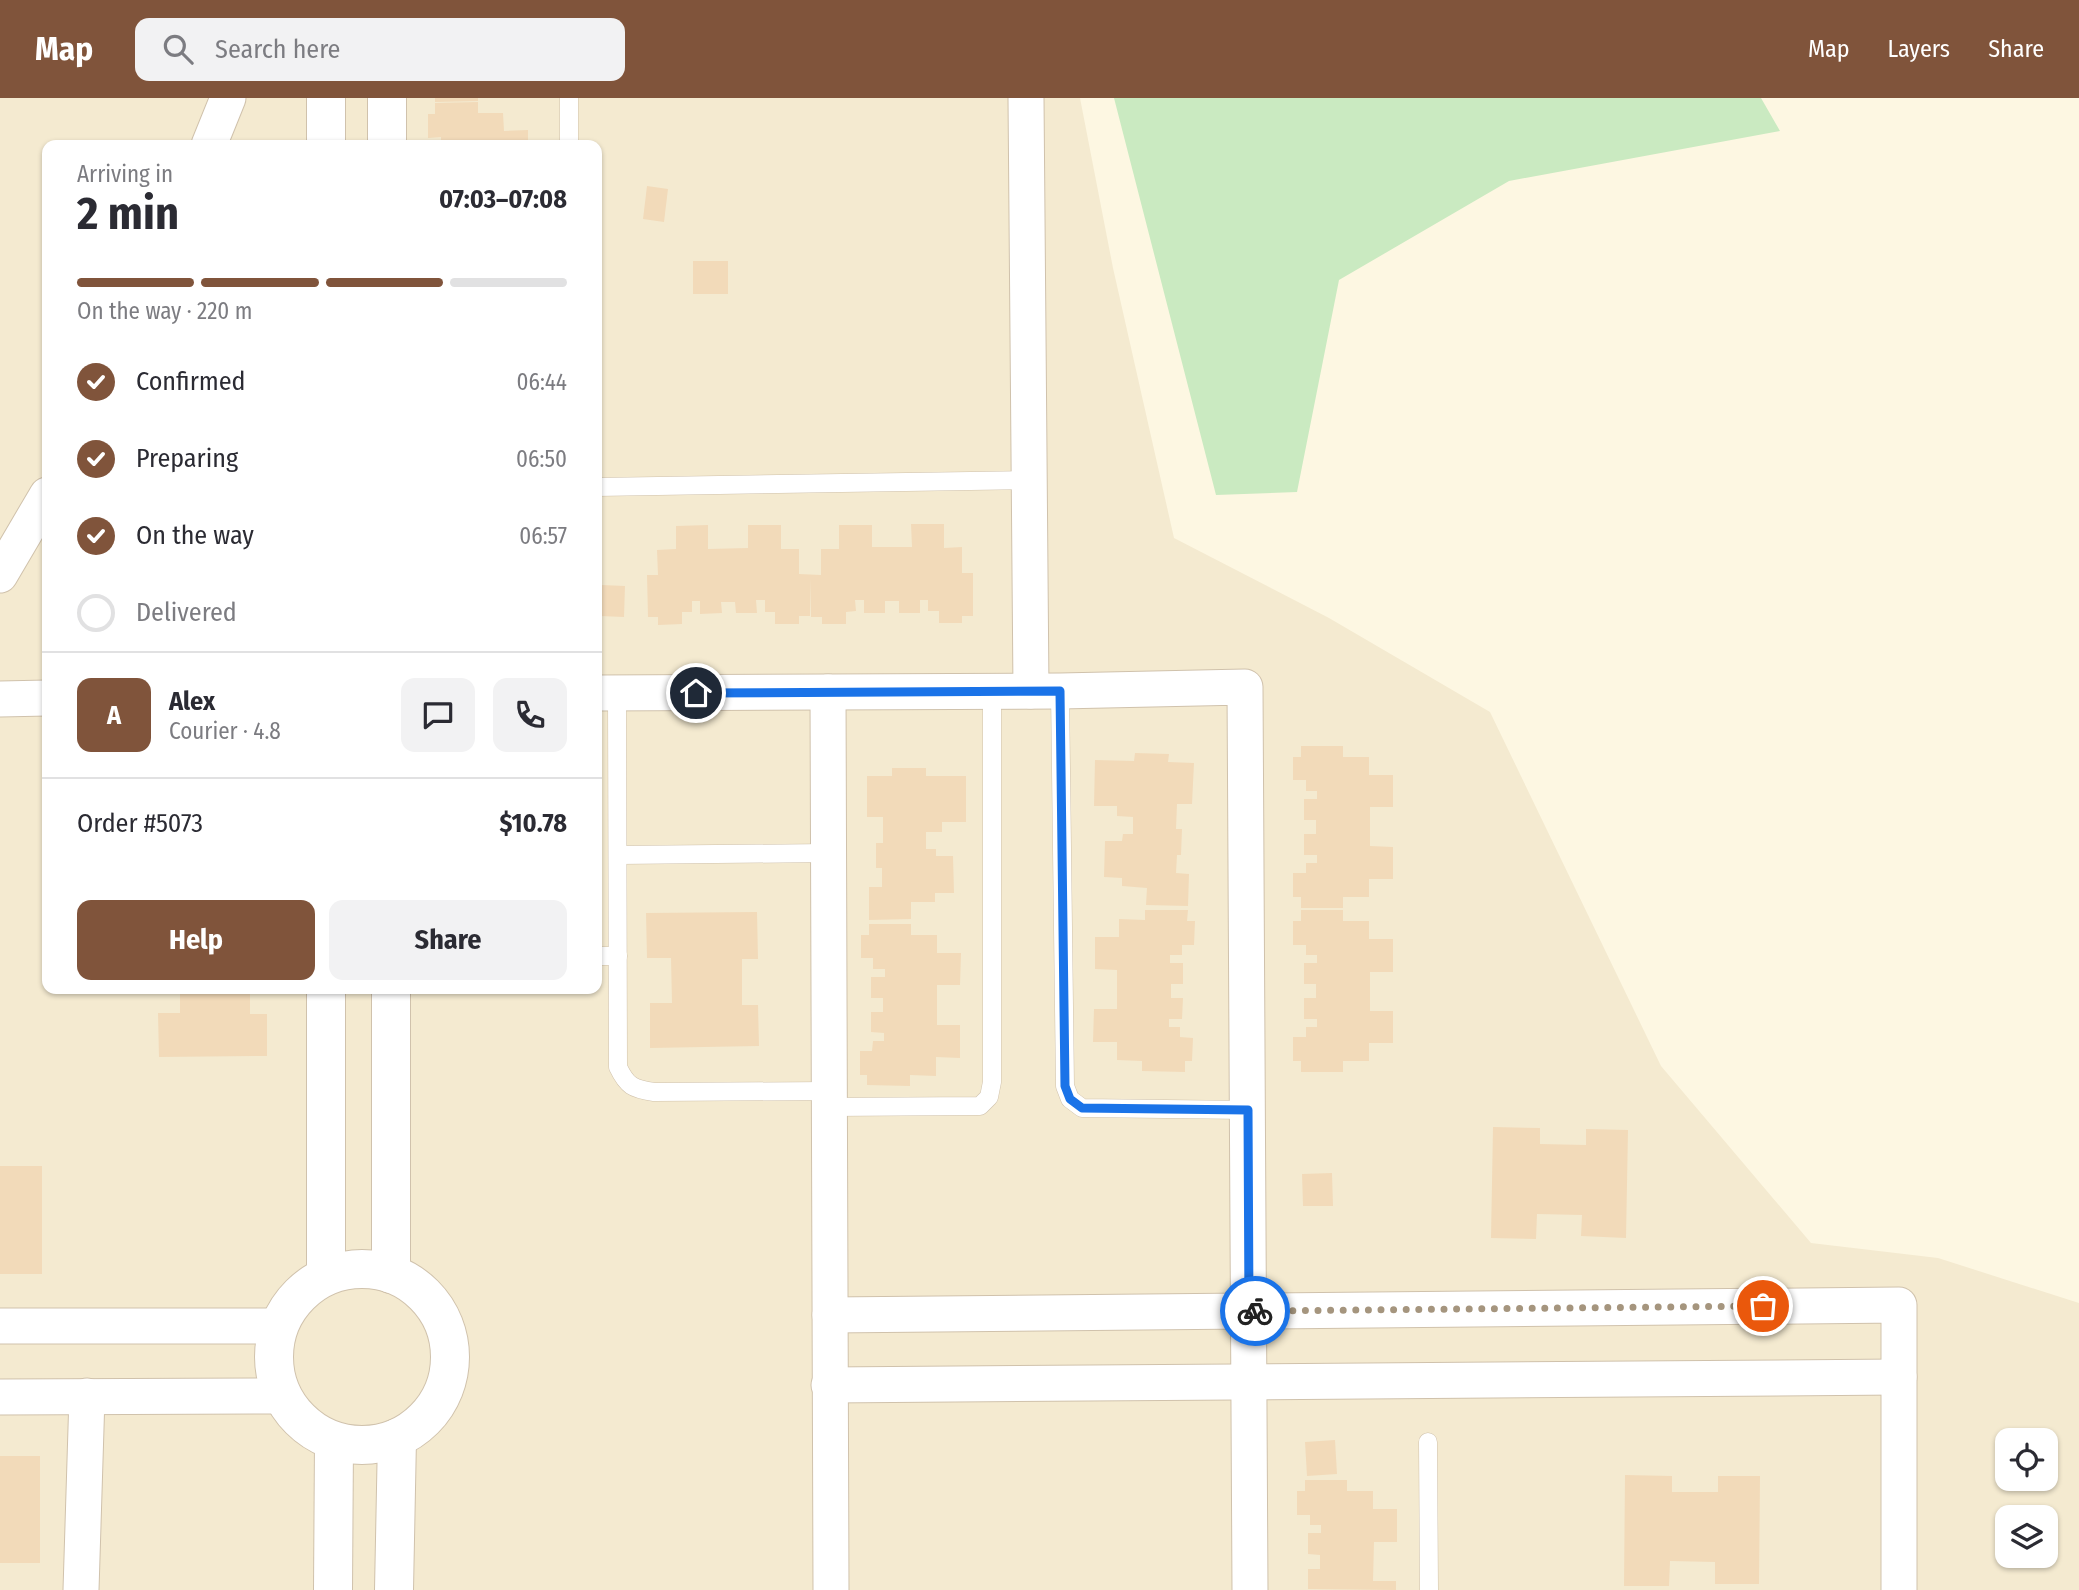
<!DOCTYPE html>
<html lang="en">
<head>
<meta charset="utf-8">
<style>
	body { margin:0; font-family:"Fira Sans Condensed",sans-serif; background:#f2f2f3; color:#2b2b33; height:100vh; display:flex; flex-direction:column; font-size:26px; white-space:nowrap }
	* { box-sizing:border-box; margin:0 }
	p { font-size:23px; color:#7c7c81 }
	.icon { flex:none; width:38px; height:38px; fill:none; stroke:currentColor; stroke-width:2; stroke-linecap:round; stroke-linejoin:round }
	.map { position:relative; flex:1; overflow:hidden }
	.drawer { position:absolute; left:42px; top:42px; width:560px; height:854px; display:flex; flex-direction:column; background:#fff; border-radius:14px; box-shadow:0 2px 5px #0004 }
	.drawer>* { flex:none }
	.tools { position:absolute; left:1995px; top:1330px; display:grid; gap:14px }
	.tools a { display:grid; place-items:center; width:63px; height:63px; border-radius:14px; background:#fff; box-shadow:0 2px 5px #0004; font-size:35px }
	.pin { position:absolute; display:grid; place-items:center; width:60px; height:60px; color:#fff; margin:-30px; border:4px solid #fff; border-radius:50%; box-shadow:0 2px 7px #0007 }
	.courier { position:absolute; display:grid; place-items:center; width:70px; height:70px; margin:-35px; border:5px solid #1a73e8; border-radius:50%; background:#fff; color:#222; box-shadow:0 2px 9px #0007 }
	.headline em { font-style:normal; font-weight:700 }
	.headline div { display:flex; flex-direction:column-reverse }
	.headline { display:flex; align-items:center; justify-content:space-between; height:119px; padding:0 35px }
	h1 { font-size:46px; font-weight:700; line-height:52px }
	.bar { display:grid; grid-template-columns:repeat(4,1fr); gap:10px 7px; align-content:center; height:84px; padding:0 35px }
	.bar i { height:9px; border-radius:5px; background:#e1e1e2 }
	.bar .on { background:#80543b }
	.bar p { grid-column:span 4 }
	.line { display:flex; align-items:center; gap:18px; padding:0 35px; border-top:2px solid #e1e1e2 }
	.line div { flex:1 }
	.round { display:grid; place-items:center; flex:none; width:74px; height:74px; border-radius:14px; background:#f2f2f3 }
	ol { padding:0 35px; list-style:none }
	li { display:flex; align-items:center; gap:21px; height:77px }
	li p { margin-inline-start:auto }
	li .icon { padding:7px; border-radius:50%; background:#80543b; color:#fff; stroke-width:4 }
	li:last-child { color:#7c7c81 }
	li i { width:38px; height:38px; border:4px solid #e1e1e2; border-radius:50% }
	.action { display:flex; gap:14px; margin-top:auto; padding:14px 35px }
	.action a { flex:1; height:80px; border-radius:14px; background:#80543b; color:#fff; font-size:28px; font-weight:700; line-height:80px; text-align:center }
	.action a+a { background:#f2f2f3; color:#2b2b33 }
	header { display:flex; align-items:center; gap:42px; box-sizing:border-box; height:98px; padding:0 35px; background:#80543b; color:#fff }
	header strong { font-size:33px }
	nav { display:flex; gap:38px; margin-inline-start:auto; font-size:24px }
	.search { width:490px; height:63px; background:#f2f2f3; display:flex; align-items:center; gap:18px; box-sizing:border-box; padding:0 24px; border-radius:14px; color:#7c7c81; font-size:26px }
	.map>svg:first-child { display:block }
	.residential { fill:#f4ead0; fill-rule:evenodd }
	.green { fill:#caeac1 }
	.building { fill:#f2dab9 }
	.lines { fill:none; stroke-linecap:round; stroke-linejoin:round }
	.service-casing { stroke:#d0c2ac; stroke-width:19 }
	.minor-casing { stroke:#d0c2ac; stroke-width:37 }
	.tertiary-casing { stroke:#d0c2ac; stroke-width:40 }
	.service { stroke:#fff; stroke-width:18 }
	.minor { stroke:#fff; stroke-width:35 }
	.tertiary { stroke:#fff; stroke-width:38 }
	.done { stroke:#a5957e; stroke-width:7; stroke-dasharray:0 12.6 }
	.route { stroke:#1a73e8; stroke-width:9 }
</style>
</head>
<body>
<header>
<strong>Map</strong>
<div class="search"><svg class="icon" aria-label="search" viewBox="0 0 24 24"><circle cx="10" cy="10" r="6"/><path d="M15 15l6 6"/></svg>Search here</div>
<nav><a>Map</a><a>Layers</a><a>Share</a></nav>
</header>
<div class="map">
<svg width="2079" height="1492" viewBox="0 0 2079 1492">
	<rect width="100%" height="100%" fill="#fdf7e2"/>
	<path class="residential" d="M0 0H1080L1113 170 1174 440 1329 520 1490 614 1661 968 1811 1145 1938 1160 2079 1205V1492H0ZM47 47H597V891H47ZM2007 1342H2046V1381H2007ZM2007 1419H2046V1458H2007Z"/>
	<polygon class="green" points="1114,0 1761,0 1780,33 1509,83 1339,182 1297,394 1216,397"/>
	<g class="building">
		<polygon points="435,0 478,0 478,3 435,4"/>
		<polygon points="478,4 478,15 503,15 504,33 528,32 528,47 441,47 441,39 428,40 428,16 435,16 435,5"/>
		<polygon points="647,88 668,91 664,124 643,121"/>
		<rect x="693" y="163" width="35" height="33"/>
		<polygon points="911,426 944,426 944,450 962,449 962,475 973,475 973,518 962,518 962,525 939,525 939,513 928,513 928,502 920,502 920,515 899,515 899,503 885,503 885,515 864,515 864,502 855,502 856,513 846,514 846,526 822,526 822,519 811,519 811,480 810,518 799,518 799,526 775,526 775,514 765,514 765,502 756,502 757,515 736,515 735,504 721,504 722,515 700,516 700,503 692,503 692,514 682,514 682,526 658,527 658,519 648,519 647,477 658,477 657,452 676,451 676,428 708,427 708,451 748,450 748,427 781,427 781,451 799,451 799,476 821,477 821,451 839,451 839,427 872,427 872,449 912,449"/>
		<polygon points="601,487 625,488 624,519 600,518"/>
		<polygon points="1301,648 1343,648 1343,659 1369,659 1369,677 1393,677 1393,709 1370,709 1370,748 1393,749 1393,781 1369,781 1369,799 1343,799 1343,810 1301,810 1301,799 1293,799 1293,775 1306,775 1306,765 1317,765 1317,757 1304,757 1304,736 1316,736 1316,722 1304,722 1304,701 1317,701 1317,693 1306,693 1306,682 1293,682 1293,659 1301,659"/>
		<polygon points="1135,655 1169,656 1168,664 1194,665 1192,706 1177,706 1176,731 1182,731 1181,757 1177,757 1176,775 1189,776 1188,808 1146,807 1147,790 1122,788 1122,780 1104,779 1105,743 1122,743 1123,736 1133,736 1133,719 1117,718 1117,708 1094,708 1095,662 1134,663"/>
		<polygon points="892,670 926,670 926,678 966,678 966,724 942,724 942,734 926,734 926,751 936,751 936,758 953,758 954,795 935,795 935,804 911,804 911,821 869,822 869,789 882,789 882,770 876,770 876,745 883,745 883,719 867,719 867,678 892,678"/>
		<polygon points="1145,812 1188,812 1187,823 1195,823 1194,847 1182,847 1182,857 1170,857 1170,865 1183,865 1183,886 1171,886 1171,900 1183,900 1182,921 1169,921 1169,929 1180,929 1180,939 1193,940 1192,963 1185,963 1185,974 1142,973 1142,963 1117,962 1117,944 1093,944 1094,911 1117,911 1117,872 1095,871 1095,839 1119,839 1119,821 1145,822"/>
		<polygon points="1301,812 1343,812 1343,823 1369,823 1369,841 1393,841 1393,874 1370,874 1370,913 1393,913 1393,945 1369,945 1369,963 1343,963 1343,974 1301,974 1301,963 1293,963 1293,939 1306,939 1306,929 1317,929 1317,921 1304,921 1304,900 1316,900 1316,886 1304,886 1304,865 1317,865 1317,857 1306,857 1306,847 1293,847 1293,823 1301,823"/>
		<polygon points="757,814 758,861 742,861 742,907 758,907 759,948 650,950 650,905 672,905 671,860 647,860 646,815"/>
		<polygon points="869,826 911,826 911,837 937,837 937,855 961,855 960,887 937,887 937,927 960,927 960,960 936,959 936,978 910,977 910,988 867,987 867,977 860,977 860,953 872,953 873,943 884,943 884,935 871,934 871,914 883,914 883,900 871,900 871,879 885,879 885,871 873,871 873,860 861,860 861,837 869,837"/>
		<polygon points="180,891 250,891 250,916 267,916 267,958 159,959 158,915 180,915"/>
		<polygon points="1493,1029 1540,1030 1540,1046 1586,1047 1586,1031 1628,1032 1626,1140 1581,1138 1582,1117 1537,1116 1536,1141 1491,1140"/>
		<rect x="0" y="1068" width="42" height="108"/>
		<polygon points="1332,1075 1333,1108 1303,1108 1302,1076"/>
		<polygon points="1335,1342 1337,1376 1307,1378 1305,1344"/>
		<rect x="0" y="1358" width="40" height="107"/>
		<polygon points="1625,1377 1672,1378 1672,1394 1718,1394 1718,1378 1760,1378 1759,1486 1715,1486 1715,1464 1670,1463 1669,1488 1624,1488"/>
		<polygon points="1305,1382 1347,1382 1347,1393 1373,1393 1373,1411 1397,1411 1397,1444 1374,1444 1373,1483 1396,1483 1396,1492 1308,1491 1308,1471 1320,1471 1320,1457 1308,1456 1308,1435 1321,1435 1321,1427 1310,1427 1310,1417 1297,1417 1297,1393 1305,1393"/>
	</g>
	<g class="lines">
		<defs>
			<g id="service">
				<polyline points="569,47 569,0"/>
				<polyline points="597,389 1029,382"/>
				<polyline points="1060,593 1065,988 1070,1001 1082,1010 1248,1012"/>
				<path d="M617 595 618 969C627 988 633 991 654 994L829 993"/>
				<polyline points="618,757 828,755"/>
				<polyline points="597,858 618,858"/>
				<polyline points="829,1009 980,1008 989,999 992,984 992,593"/>
				<polyline points="1428,1344 1429,1492"/>
			</g>
			<g id="minor">
				<polyline points="1026,0 1031,593"/>
				<polyline points="209,47 228,0"/>
				<polyline points="0,477 47,397"/>
				<polyline points="828,594 831,1492"/>
				<polyline points="597,595 1060,593 1245,589 1250,1492"/>
				<polyline points="0,601 47,600"/>
				<polyline points="830,1217 1899,1207 1899,1492"/>
				<polyline points="0,1228 278,1228"/>
				<polyline points="829,1287 1899,1279"/>
				<polyline points="0,1299 283,1298"/>
				<polyline points="81,1492 87,1298"/>
			</g>
			<g id="tertiary">
				<polyline points="387,0 387,47"/>
				<polyline points="326,47 326,0"/>
				<polyline points="326,891 326,1178"/>
				<circle cx="362" cy="1259" r="88"/>
				<polyline points="391,1176 391,891"/>
				<polyline points="333,1492 334,1344"/>
				<polyline points="394,1492 397,1340"/>
			</g>
		</defs>
		<use href="#service" class="service-casing"/>
		<use href="#minor" class="minor-casing"/>
		<use href="#tertiary" class="tertiary-casing"/>
		<use href="#service" class="service"/>
		<use href="#minor" class="minor"/>
		<use href="#tertiary" class="tertiary"/>
	</g>
	<g class="lines">
		<polyline class="done" points="1255,1213 1763,1208"/>
		<polyline class="route" points="696,595 1060,593 1065,988 1070,1001 1082,1010 1248,1012 1249,1213 1255,1213"/>
	</g>
</svg>
<div class="tools">
<a><svg class="icon" aria-label="locate" viewBox="0 0 24 24"><circle cx="12" cy="12" r="6"/><path d="M12 2v4M12 18v4M2 12h4M18 12h4"/></svg></a>
<a><svg class="icon" aria-label="layers" viewBox="0 0 24 24"><path d="M12 4l9 5-9 5-9-5zM3 14l9 5 9-5"/></svg></a>
</div>
<div class="pin" style="left:1763px;top:1208px;background:#ea580c"><svg class="icon" aria-label="bag" viewBox="0 0 24 24"><path d="M5 8h14l-1 12H6zM9 8a3 3 0 0 1 6 0"/></svg></div>
<div class="pin" style="left:696px;top:595px;background:#1f2937"><svg class="icon" aria-label="home" viewBox="0 0 24 24"><path d="M3 11l9-7 9 7M6 9v11h12V9"/></svg></div>
<div class="courier" style="left:1255px;top:1213px"><svg class="icon" aria-label="bike" viewBox="0 0 24 24"><circle cx="6" cy="16" r="4"/><circle cx="18" cy="16" r="4"/><path d="M6 16l4-8h5l3 8M10 8l3 8H6M13 5h3"/></svg></div>
<section class="drawer">
<div class="headline"><div><h1>2 min</h1><p>Arriving in</p></div><em>07:03–07:08</em></div>
<div class="bar"><i class="on"></i><i class="on"></i><i class="on"></i><i></i><p>On the way · 220 m</p></div>
<ol>
<li><svg class="icon" aria-label="check" viewBox="0 0 24 24"><path d="M5 12l5 5 9-10"/></svg>Confirmed<p>06:44</p></li>
<li><svg class="icon" aria-label="check" viewBox="0 0 24 24"><path d="M5 12l5 5 9-10"/></svg>Preparing<p>06:50</p></li>
<li><svg class="icon" aria-label="check" viewBox="0 0 24 24"><path d="M5 12l5 5 9-10"/></svg>On the way<p>06:57</p></li>
<li><i></i>Delivered</li>
</ol>
<div class="line" style="height:126px"><b class="round" style="background:#80543b;color:#fff">A</b><div><b>Alex</b><p>Courier · 4.8</p></div><a class="round"><svg class="icon" aria-label="chat" viewBox="0 0 24 24"><path d="M4 5h16v11H9l-5 4z"/></svg></a><a class="round"><svg class="icon" aria-label="phone" viewBox="0 0 24 24"><path d="M5 4h4l2 5-3 2q2 4 5 5l2-3 5 2v4C11 20 4 13 5 4z"/></svg></a></div>
<div class="line" style="height:91px"><div>Order #5073</div><b>$10.78</b></div>
<div class="action"><a>Help</a><a>Share</a></div>
</section>
</div>
</body>
</html>
